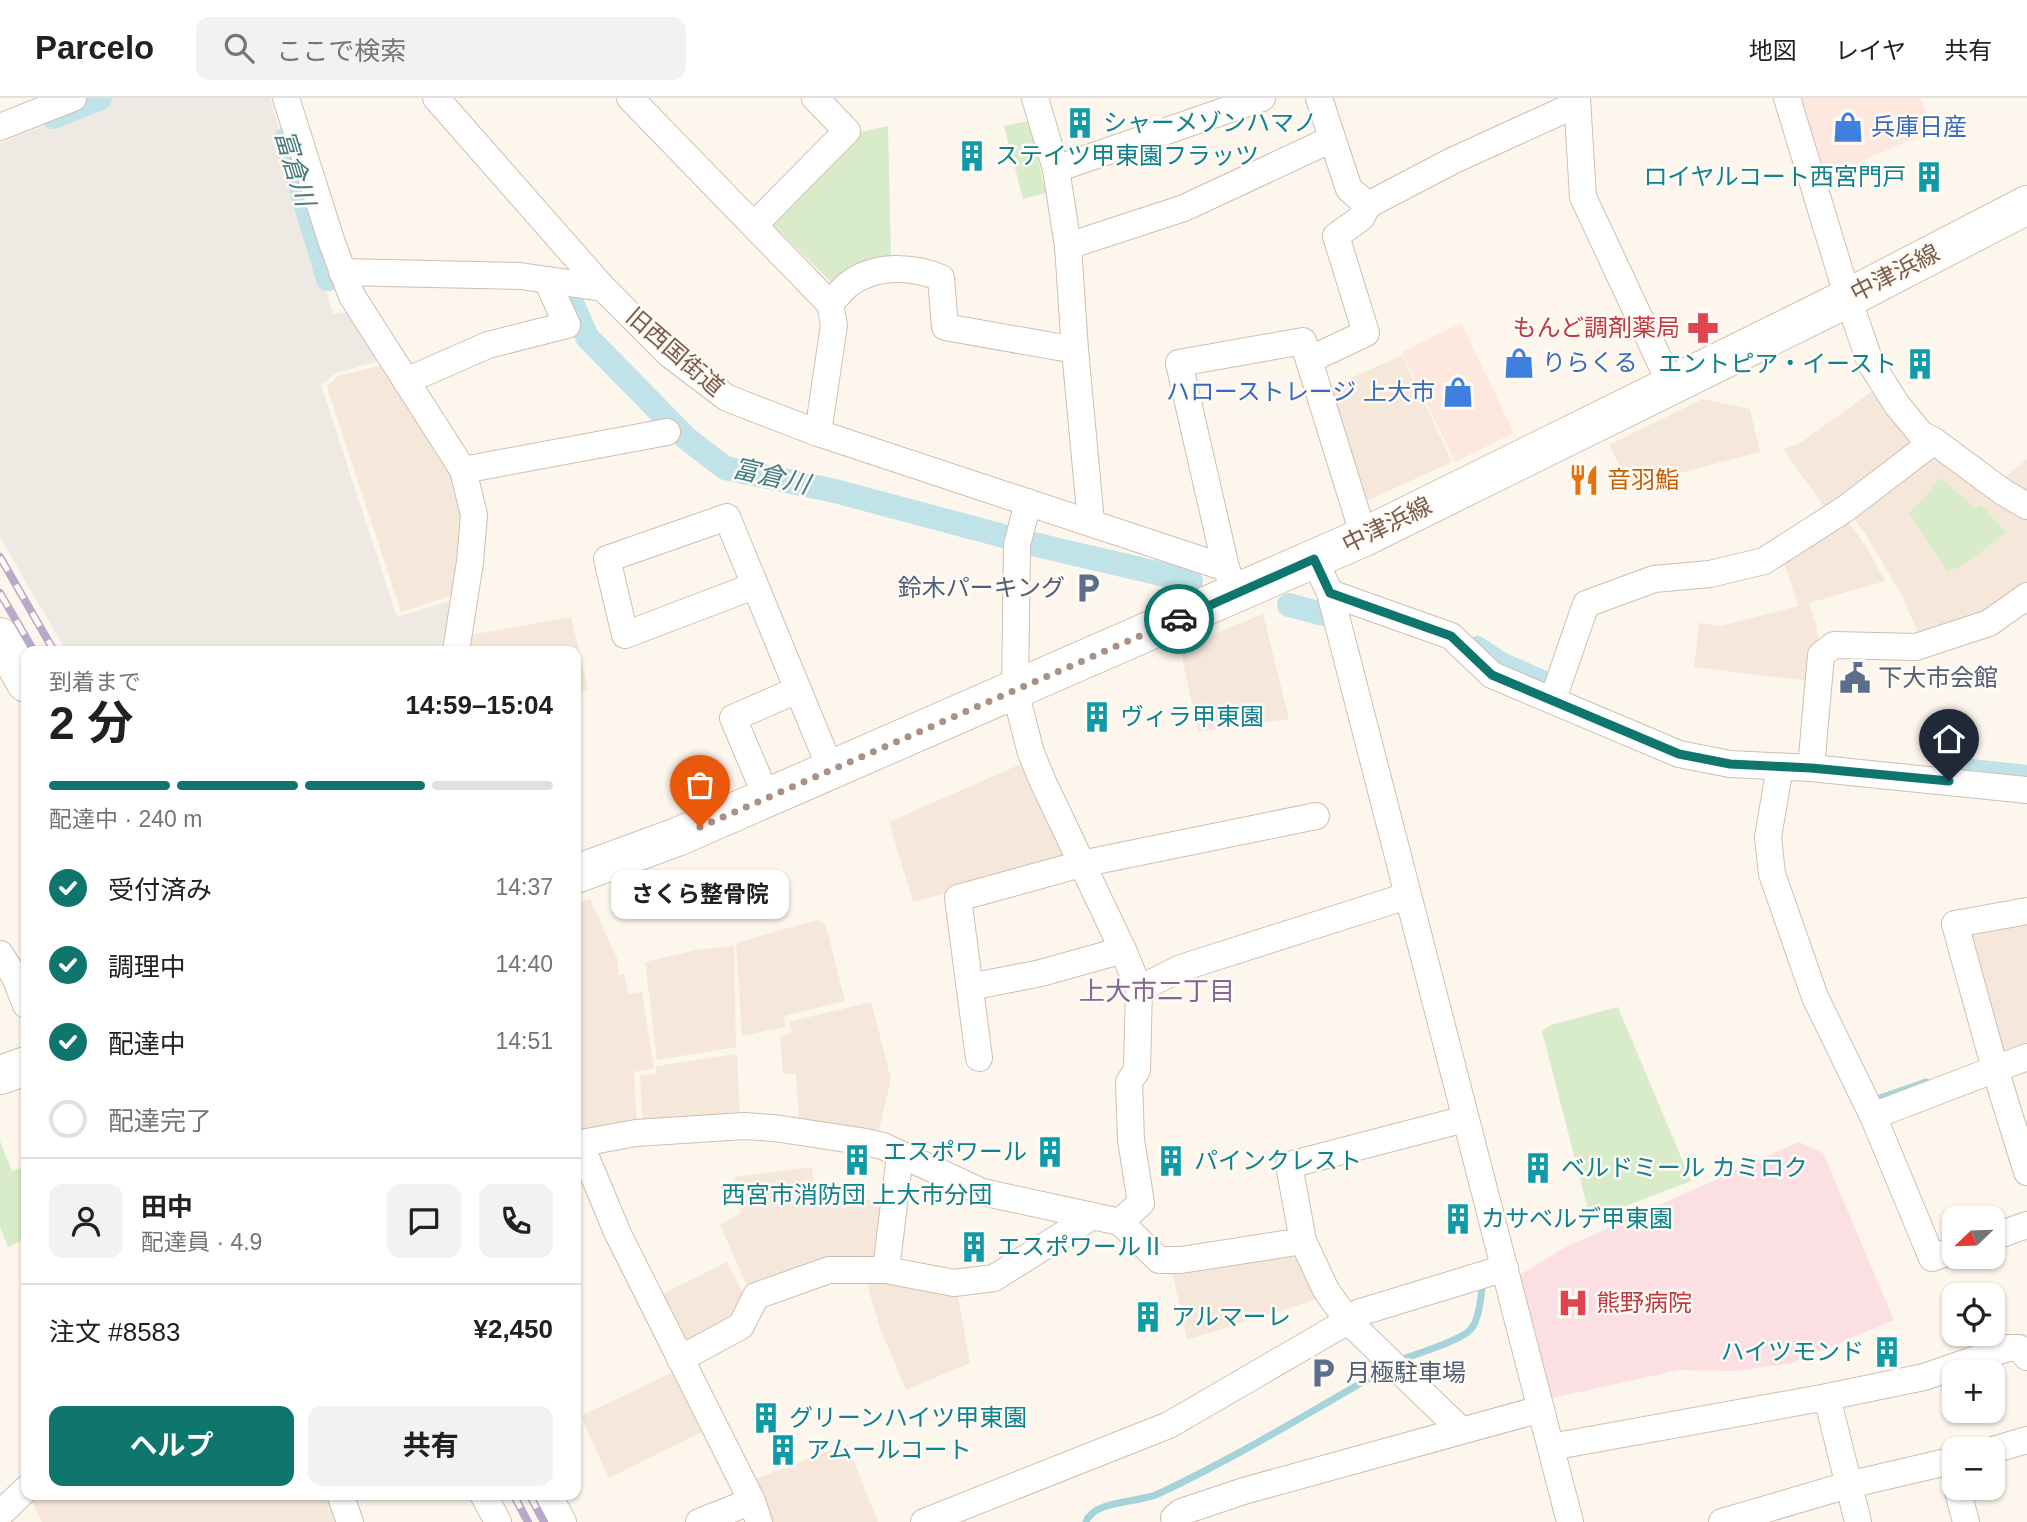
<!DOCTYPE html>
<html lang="ja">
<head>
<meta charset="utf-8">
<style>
	body { margin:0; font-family:Arial,"Noto Sans JP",sans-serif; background:#f2f2f2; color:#202124; height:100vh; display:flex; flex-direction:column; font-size:26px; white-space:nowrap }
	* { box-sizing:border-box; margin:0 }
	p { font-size:23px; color:#757577 }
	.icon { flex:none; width:38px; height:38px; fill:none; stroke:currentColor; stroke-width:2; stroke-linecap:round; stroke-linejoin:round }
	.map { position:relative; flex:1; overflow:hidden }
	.drawer { position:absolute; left:21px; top:548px; width:560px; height:854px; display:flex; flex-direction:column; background:#fff; border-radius:14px; box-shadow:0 2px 5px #0004 }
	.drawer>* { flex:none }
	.needle { width:46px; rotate:247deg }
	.buttons { position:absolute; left:1942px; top:1108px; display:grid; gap:14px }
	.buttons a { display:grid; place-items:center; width:63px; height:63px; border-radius:14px; background:#fff; box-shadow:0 2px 5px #0004; font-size:35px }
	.pin { position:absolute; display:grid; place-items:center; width:60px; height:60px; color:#fff; margin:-72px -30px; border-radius:50% 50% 50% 0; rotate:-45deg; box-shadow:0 0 7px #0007 }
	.pin .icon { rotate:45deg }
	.courier { position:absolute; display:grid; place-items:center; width:70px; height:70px; margin:-35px; border:5px solid #0f766e; border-radius:50%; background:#fff; color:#222; box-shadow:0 2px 9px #0007 }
	.bubble { position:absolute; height:49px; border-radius:14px; background:#fff; box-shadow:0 2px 5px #0004; font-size:23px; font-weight:700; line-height:49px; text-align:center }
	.head em { font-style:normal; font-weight:700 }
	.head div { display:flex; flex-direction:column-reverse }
	.head { display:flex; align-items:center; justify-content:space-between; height:119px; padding:0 28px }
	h1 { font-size:46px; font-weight:700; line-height:52px }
	.bar { display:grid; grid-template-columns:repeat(4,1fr); gap:10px 7px; align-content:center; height:84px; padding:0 28px }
	.bar i { height:9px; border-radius:5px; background:#e0e0e0 }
	.bar .selected { background:#0f766e }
	.bar p { grid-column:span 4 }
	.line { display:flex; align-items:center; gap:18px; padding:0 28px; border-top:2px solid #e0e0e0 }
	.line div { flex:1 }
	.round { display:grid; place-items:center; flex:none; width:74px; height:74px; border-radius:14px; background:#f2f2f2 }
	ol { padding:0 28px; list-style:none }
	li { display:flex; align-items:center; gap:21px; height:77px }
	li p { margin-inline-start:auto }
	li .icon { padding:7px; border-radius:50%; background:#0f766e; color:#fff; stroke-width:4 }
	li:last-child { color:#757577 }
	li i { width:38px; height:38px; border:4px solid #e0e0e0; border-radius:50% }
	.cta { display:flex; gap:14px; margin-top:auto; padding:14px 28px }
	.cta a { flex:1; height:80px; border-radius:14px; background:#0f766e; color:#fff; font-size:28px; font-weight:700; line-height:80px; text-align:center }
	.cta a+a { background:#f2f2f2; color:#202124 }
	header { display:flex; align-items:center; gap:42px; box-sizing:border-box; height:98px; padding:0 35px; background:#fff; border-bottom:2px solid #e0e0e0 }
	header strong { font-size:33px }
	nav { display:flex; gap:38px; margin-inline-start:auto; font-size:24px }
	.search { width:490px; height:63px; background:#f2f2f2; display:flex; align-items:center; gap:18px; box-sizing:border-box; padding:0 24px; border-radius:14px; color:#757577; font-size:26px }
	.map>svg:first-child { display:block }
	.residential { fill:#f5e8da }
	.commercial { fill:#fde8e0 }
	.industrial { fill:#efe9e4 }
	.medical { fill:#fbdfe3 }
	.green { fill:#d8ecc9 }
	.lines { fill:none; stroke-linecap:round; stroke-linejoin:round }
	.stream { stroke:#a5d3da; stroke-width:7 }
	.canal { stroke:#bfe3e8; stroke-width:24 }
	.street-casing { stroke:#d1beb0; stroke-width:28 }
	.secondary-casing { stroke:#d6c0b0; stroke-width:40 }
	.street { stroke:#fff; stroke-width:26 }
	.secondary { stroke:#fff; stroke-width:38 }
	.rail-casing { stroke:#b9a8c9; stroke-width:8 }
	.rail { stroke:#fffaf3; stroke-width:5; stroke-dasharray:16; stroke-linecap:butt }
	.done { stroke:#a89285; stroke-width:7; stroke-dasharray:0 12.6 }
	.route { stroke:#0f766e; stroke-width:9 }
	.labels { text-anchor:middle; stroke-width:5; stroke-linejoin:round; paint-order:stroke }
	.culture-label { font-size:24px; fill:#0d838f; stroke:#fffaf3; text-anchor:start }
	.shop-label { font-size:24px; fill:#366cbe; stroke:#fffaf3; text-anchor:start }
	.street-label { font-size:24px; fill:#7a5c4d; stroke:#fffaf3 }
	.health-label { font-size:24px; fill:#be3a42; stroke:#fffaf3; text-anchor:end }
	.food-label { font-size:24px; fill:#c56008; stroke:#fffaf3; text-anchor:start }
	.service-label { font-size:24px; fill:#4e5e75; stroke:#fffaf3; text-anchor:start }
	.water-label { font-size:26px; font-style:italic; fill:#437c86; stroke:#fffaf3 }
	.neighbourhood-label { font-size:26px; fill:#846695; stroke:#fffaf3 }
</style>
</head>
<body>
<header>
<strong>Parcelo</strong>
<div class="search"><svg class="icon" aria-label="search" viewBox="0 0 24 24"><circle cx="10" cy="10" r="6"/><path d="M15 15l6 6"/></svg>ここで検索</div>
<nav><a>地図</a><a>レイヤ</a><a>共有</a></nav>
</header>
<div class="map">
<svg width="2027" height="1424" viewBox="0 0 2027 1424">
	<rect width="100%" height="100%" fill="#fdf6ec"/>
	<g class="residential">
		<polygon points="1402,257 1452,364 1362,405 1323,293"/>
		<polygon points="386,266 456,374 463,414 457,496 401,514 327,289 338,278"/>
		<polygon points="1879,288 1919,345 1830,417 1783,351 1799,346"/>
		<polygon points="1702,301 1750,311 1760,354 1630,388 1609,347"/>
		<polygon points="1932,348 2027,413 2027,489 1991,515 1922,544 1903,500 1867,438 1850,414"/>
		<polygon points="2027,361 2027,399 2002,382"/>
		<polygon points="1844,418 1867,450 1885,483 1809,505 1817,529 1819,547 1810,583 1694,569 1699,525 1721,528 1798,508 1782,457"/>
		<polygon points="1263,516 1289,621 1198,634 1180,550"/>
		<polygon points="571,519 588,592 576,596 576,553 467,553 470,537"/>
		<polygon points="1021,666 1065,763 913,804 889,724"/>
		<polygon points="590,801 617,860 619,877 624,876 628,896 642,894 654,970 634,974 637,1030 576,1038 576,806"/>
		<polygon points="2027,821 2027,944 2000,955 1967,836"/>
		<polygon points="817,822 824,825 827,832 845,903 784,918 785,929 742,938 736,845"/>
		<polygon points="734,848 736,949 657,962 645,864 696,852"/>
		<polygon points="871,904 891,981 878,1036 799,1024 796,976 783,975 780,938 792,935 789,924"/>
		<polygon points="737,956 740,1022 643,1029 640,977 656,976 656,968"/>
		<polygon points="812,1069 816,1104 888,1101 881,1161 820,1160 820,1166 749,1193 720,1127 741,1115 735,1079"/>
		<polygon points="1301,1150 1324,1199 1187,1242 1171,1168"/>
		<polygon points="727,1164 745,1199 736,1224 684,1246 658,1198"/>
		<polygon points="866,1182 956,1188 970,1265 906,1292 880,1230"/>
		<polygon points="680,1271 710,1330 609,1380 581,1318"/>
		<polygon points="847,1346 878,1424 764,1424 748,1384"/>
		<polygon points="29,1397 333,1397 342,1424 42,1424"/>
	</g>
	<g class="commercial">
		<polygon points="1795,0 1920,0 1934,32 1820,81"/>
		<polygon points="1461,225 1514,335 1455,364 1402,254"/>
	</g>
	<polygon class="industrial" points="113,0 270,0 333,216 347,214 379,263 336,275 321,287 397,519 449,503 445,553 66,553 0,439 0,45"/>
	<polygon class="medical" points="1799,1044 1823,1055 1894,1222 1792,1265 1736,1273 1679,1272 1552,1300 1518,1178 1564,1150"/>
	<g class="green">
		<polygon points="1029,23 1046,95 1023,101 1004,28"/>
		<polygon points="888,28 891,159 834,187 772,126 861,34"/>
		<polygon points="1940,380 1976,410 1981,407 2007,435 1960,469 1947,474 1909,414 1918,407"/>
		<polygon points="1618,909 1691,1083 1618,1111 1589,1116 1542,933 1551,927"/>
		<polygon points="0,1043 12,1073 26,1068 26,1141 8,1149 0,1129"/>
	</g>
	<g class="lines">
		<g class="stream">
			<polyline points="1880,1000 1926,984"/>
			<path d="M1397 1263C1413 1257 1460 1243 1470 1232 1479 1223 1481 1201 1482 1189"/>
			<path d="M1086 1424C1094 1402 1138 1405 1158 1396 1237 1359 1312 1313 1387 1270"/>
		</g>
		<g class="canal">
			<polyline points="53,19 100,0"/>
			<polyline points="286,41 328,181"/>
			<polyline points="564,198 570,200 587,239 686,340 725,370 835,393 1007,439"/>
			<polyline points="1033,446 1191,483"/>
			<polyline points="1289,507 1323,516"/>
			<polyline points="1477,550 1501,566 1547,586"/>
			<polyline points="1972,673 2027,679"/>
		</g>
		<defs>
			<g id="street">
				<polyline points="286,0 332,145 352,198 463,372 474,417 470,464 456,553"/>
				<polyline points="436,0 603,190 669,256 727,300 818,335 1226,470 1237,496"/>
				<polyline points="630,0 830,206 834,227 818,335"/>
				<polyline points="1035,0 1056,71 1068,148 1075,252 1091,424"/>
				<polyline points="1319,0 1349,91 1368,107 1452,63 1577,6"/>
				<polyline points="1577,0 1583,99 1671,287"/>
				<polyline points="1787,0 1848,200 1870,264 1897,307 1921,336 1934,343 2003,394 2027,408"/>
				<polyline points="0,29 73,0"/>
				<polyline points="1056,71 1262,0"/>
				<polyline points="754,127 847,33 815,0"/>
				<polyline points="1068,148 1184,110 1332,41"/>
				<polyline points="342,174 520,178 603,190"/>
				<path d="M830 206C836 200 842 191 849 186 875 166 913 168 941 180L945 229 1075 252"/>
				<polyline points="1309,262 1366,235 1336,138 1361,120 1368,107"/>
				<polyline points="406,283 488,247 567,227 547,182"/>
				<polyline points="463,372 667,334"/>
				<polyline points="1028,404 1017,447 1015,593 1031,655 1043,684 1123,852 1139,891 1137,972 1129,984 1131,1042 1141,1105 1120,1124"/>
				<polyline points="1314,461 1330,495 1570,1424"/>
				<polyline points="1226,470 1179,265 1303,243 1364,439"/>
				<polyline points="754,488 625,537 607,461 727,419 831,672"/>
				<polyline points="1330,495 1451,538 1492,577 1679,656 1730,666 1811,670 2027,692"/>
				<polyline points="1553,601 1586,506 1654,481 1710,476 1764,463 1845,411 1934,343"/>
				<polyline points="1780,669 1768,739 1772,776 1815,899 1873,1018 1932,1160 1955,1152"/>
				<polyline points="1811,670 1821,557 1834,547 1916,549 1989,525 2027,498"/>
				<polyline points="767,700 733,620 797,592"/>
				<polyline points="2027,813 1955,826 1995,971 2027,1074"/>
				<polyline points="0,856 15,879 26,907"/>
				<polyline points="970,889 1041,875 1123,852"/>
				<polyline points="1139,891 1181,870 1407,798"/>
				<polyline points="979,960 958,800 1081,766 1316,718"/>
				<polyline points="1873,1018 2027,959"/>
				<polyline points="580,1045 618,1136 752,1403 759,1424"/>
				<polyline points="576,1046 636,1035 744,1028 774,1030 860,1043 883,1048 982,1094 1120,1124 1159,1162 1181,1162 1303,1143 1326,1192 1348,1223 1358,1215 1505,1170"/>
				<polyline points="1993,1139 2027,1127"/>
				<polyline points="1303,1143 1289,1067 1465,1021"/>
				<polyline points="886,1172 900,1057"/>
				<polyline points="680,1261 741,1228 756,1198 829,1172 886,1172 954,1185 994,1180 1091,1119"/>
				<polyline points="1827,1299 1858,1424"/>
				<polyline points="1551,1349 1827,1299 1924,1279 2008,1250 2019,1250 2027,1259"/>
				<polyline points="1993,1352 2027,1342"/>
				<polyline points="1957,1390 1966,1424"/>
				<polyline points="340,1396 350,1424"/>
				<polyline points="483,1396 498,1424"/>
				<polyline points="548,1396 563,1424"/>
				<polyline points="0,1416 26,1391"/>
				<polyline points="699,1424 752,1403"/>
				<polyline points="924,1424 1169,1327 1348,1223 1461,1332"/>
				<polyline points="1175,1424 1174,1420 1181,1414 1247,1392 1541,1311"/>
				<polyline points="1722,1424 1848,1387 1955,1362"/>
			</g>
			<g id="secondary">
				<polyline points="0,539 26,585"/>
				<polyline points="576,776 677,739 1364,439 1848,200 2027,107"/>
				<polyline points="0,977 26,968"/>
			</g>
		</defs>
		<use href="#street" class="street-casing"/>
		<use href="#secondary" class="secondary-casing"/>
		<use href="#street" class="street"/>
		<use href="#secondary" class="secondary"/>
		<defs>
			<g id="rail">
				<polyline points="0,459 54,553"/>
				<polyline points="0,495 34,553"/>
				<polyline points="513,1396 528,1424"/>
				<polyline points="529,1396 544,1424"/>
			</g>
		</defs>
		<use href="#rail" class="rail-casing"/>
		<use href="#rail" class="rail"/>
	</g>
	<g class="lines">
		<polyline class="done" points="700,729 1179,521"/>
		<polyline class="route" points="1179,521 1314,461 1330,495 1451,538 1492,577 1679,656 1730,666 1811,670 1949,683"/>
	</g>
	<defs>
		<symbol id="building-bare" viewBox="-9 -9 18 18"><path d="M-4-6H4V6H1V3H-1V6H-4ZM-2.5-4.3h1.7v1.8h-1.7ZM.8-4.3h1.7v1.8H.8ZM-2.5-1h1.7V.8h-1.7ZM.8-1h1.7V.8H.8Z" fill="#0f9aa8" stroke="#fffaf3" stroke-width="2.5" paint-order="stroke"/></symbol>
		<symbol id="shop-bare" viewBox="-9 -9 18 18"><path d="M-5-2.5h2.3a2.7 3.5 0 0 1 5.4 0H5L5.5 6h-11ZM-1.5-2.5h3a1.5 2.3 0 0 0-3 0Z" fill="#3f7fe0" stroke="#fffaf3" stroke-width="2.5" paint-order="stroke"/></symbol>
		<symbol id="pharmacy-bare" viewBox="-9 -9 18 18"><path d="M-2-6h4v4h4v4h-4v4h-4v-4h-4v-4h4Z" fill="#e0444e" stroke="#fffaf3" stroke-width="2.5" paint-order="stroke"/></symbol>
		<symbol id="restaurant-bare" viewBox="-9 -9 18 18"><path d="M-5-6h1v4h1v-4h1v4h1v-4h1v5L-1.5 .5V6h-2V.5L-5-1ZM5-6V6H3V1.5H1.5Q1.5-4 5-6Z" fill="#e8710a" stroke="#fffaf3" stroke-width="2.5" paint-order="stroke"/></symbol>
		<symbol id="parking-bare" viewBox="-9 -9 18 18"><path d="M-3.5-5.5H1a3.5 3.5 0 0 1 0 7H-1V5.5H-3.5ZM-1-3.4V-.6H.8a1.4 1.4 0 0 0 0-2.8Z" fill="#5c6f8a" stroke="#fffaf3" stroke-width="2.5" paint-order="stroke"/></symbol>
		<symbol id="civic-bare" viewBox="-9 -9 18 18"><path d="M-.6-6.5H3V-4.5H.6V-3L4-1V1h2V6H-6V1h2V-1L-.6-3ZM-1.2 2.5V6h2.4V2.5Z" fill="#5c6f8a" stroke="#fffaf3" stroke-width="2.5" paint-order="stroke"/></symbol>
		<symbol id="hospital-bare" viewBox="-9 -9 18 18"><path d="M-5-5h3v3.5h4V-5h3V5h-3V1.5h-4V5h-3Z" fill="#e0444e" stroke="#fffaf3" stroke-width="2.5" paint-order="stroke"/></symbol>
	</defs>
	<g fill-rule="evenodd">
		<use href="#building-bare" x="1058" y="3" width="44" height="44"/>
		<use href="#shop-bare" x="1826" y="7" width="44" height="44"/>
		<use href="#building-bare" x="950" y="36" width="44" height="44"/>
		<use href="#building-bare" x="1907" y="57" width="44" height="44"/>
		<use href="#pharmacy-bare" x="1681" y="208" width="44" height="44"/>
		<use href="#shop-bare" x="1497" y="243" width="44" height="44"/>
		<use href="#building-bare" x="1898" y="244" width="44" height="44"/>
		<use href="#shop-bare" x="1436" y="272" width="44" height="44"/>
		<use href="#restaurant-bare" x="1562" y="360" width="44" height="44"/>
		<use href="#parking-bare" x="1066" y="468" width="44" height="44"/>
		<use href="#civic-bare" x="1833" y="558" width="44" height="44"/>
		<use href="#building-bare" x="1075" y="597" width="44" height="44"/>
		<use href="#building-bare" x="1028" y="1032" width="44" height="44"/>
		<use href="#building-bare" x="835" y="1040" width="44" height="44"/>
		<use href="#building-bare" x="1149" y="1041" width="44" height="44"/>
		<use href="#building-bare" x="1516" y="1048" width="44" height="44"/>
		<use href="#building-bare" x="1436" y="1099" width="44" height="44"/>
		<use href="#building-bare" x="952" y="1127" width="44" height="44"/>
		<use href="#hospital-bare" x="1551" y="1183" width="44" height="44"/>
		<use href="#building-bare" x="1126" y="1197" width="44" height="44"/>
		<use href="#building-bare" x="1865" y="1232" width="44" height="44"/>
		<use href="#parking-bare" x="1301" y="1253" width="44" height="44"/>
		<use href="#building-bare" x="744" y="1298" width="44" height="44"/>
		<use href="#building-bare" x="761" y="1330" width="44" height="44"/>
	</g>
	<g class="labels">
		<g class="culture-label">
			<text x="1103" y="33">シャーメゾンハマノ</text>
			<text x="995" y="66">ステイツ甲東園フラッツ</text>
			<text x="1906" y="87" text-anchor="end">ロイヤルコート西宮門戸</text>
			<text x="1897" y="274" text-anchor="end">エントピア・イースト</text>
			<text x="1120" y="627">ヴィラ甲東園</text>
			<text x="1027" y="1062" text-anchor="end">エスポワール</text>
			<text x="1194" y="1071">パインクレスト</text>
			<text x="1561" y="1078">ベルドミール カミロク</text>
			<text x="857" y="1105" text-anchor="middle">西宮市消防団 上大市分団</text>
			<text x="1481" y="1129">カサベルデ甲東園</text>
			<text x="997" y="1157">エスポワールⅡ</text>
			<text x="1171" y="1227">アルマーレ</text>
			<text x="1864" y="1262" text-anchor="end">ハイツモンド</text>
			<text x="789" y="1328">グリーンハイツ甲東園</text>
			<text x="806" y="1360">アムールコート</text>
		</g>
		<g class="shop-label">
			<text x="1871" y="37">兵庫日産</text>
			<text x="1542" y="273">りらくる</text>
			<text x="1435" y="302" text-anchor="end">ハローストレージ 上大市</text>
		</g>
		<g class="street-label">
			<text transform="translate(1895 175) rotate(-27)" y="8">中津浜線</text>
			<text transform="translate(675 254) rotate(41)" y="8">旧西国街道</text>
			<text transform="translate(1387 427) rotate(-26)" y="8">中津浜線</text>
		</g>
		<g class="health-label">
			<text x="1680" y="238">もんど調剤薬局</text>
			<text x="1596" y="1213" text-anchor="start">熊野病院</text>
		</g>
		<g class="food-label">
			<text x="1607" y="390">音羽鮨</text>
		</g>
		<g class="service-label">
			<text x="1065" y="498" text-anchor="end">鈴木パーキング</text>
			<text x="1878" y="588">下大市会館</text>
			<text x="1346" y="1283">月極駐車場</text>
		</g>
		<g class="water-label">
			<text transform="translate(295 70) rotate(73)" y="9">富倉川</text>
			<text transform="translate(771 378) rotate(13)" y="9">富倉川</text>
		</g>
		<g class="neighbourhood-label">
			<text x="1157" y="902">上大市二丁目</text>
		</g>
	</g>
</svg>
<div class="buttons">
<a><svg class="needle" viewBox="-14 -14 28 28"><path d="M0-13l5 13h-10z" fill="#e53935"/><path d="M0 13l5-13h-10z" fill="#757577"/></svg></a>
<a><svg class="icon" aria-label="locate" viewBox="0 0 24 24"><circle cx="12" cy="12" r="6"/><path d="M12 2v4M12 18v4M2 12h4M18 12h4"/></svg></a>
<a>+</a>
<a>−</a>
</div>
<div class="pin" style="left:700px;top:729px;background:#ea580c"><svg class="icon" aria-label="bag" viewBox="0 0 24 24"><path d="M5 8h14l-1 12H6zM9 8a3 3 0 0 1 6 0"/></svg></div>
<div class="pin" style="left:1949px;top:683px;background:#1f2937"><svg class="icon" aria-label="home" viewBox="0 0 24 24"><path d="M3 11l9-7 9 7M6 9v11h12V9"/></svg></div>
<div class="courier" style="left:1179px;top:521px"><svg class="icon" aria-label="car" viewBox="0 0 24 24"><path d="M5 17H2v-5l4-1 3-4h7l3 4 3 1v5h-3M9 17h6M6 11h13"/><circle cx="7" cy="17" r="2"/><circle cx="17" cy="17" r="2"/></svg></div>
<div class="bubble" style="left:611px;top:772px;width:178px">さくら整骨院</div>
<section class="drawer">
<div class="head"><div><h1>2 分</h1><p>到着まで</p></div><em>14:59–15:04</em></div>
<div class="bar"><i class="selected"></i><i class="selected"></i><i class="selected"></i><i></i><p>配達中 · 240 m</p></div>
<ol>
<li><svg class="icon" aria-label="check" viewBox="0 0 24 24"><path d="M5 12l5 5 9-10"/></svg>受付済み<p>14:37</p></li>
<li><svg class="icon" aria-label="check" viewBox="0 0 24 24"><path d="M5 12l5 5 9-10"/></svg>調理中<p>14:40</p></li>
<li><svg class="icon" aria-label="check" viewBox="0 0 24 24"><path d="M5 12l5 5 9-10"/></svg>配達中<p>14:51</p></li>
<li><i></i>配達完了</li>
</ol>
<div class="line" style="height:126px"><a class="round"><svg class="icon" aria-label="person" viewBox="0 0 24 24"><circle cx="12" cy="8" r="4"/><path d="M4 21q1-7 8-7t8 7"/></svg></a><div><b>田中</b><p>配達員 · 4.9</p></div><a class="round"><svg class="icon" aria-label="chat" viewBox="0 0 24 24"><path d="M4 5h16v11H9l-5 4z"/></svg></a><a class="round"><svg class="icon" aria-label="phone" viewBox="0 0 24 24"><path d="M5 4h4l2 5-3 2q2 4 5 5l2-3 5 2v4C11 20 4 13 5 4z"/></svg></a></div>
<div class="line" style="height:91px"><div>注文 #8583</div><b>¥2,450</b></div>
<div class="cta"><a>ヘルプ</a><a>共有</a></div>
</section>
</div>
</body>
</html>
